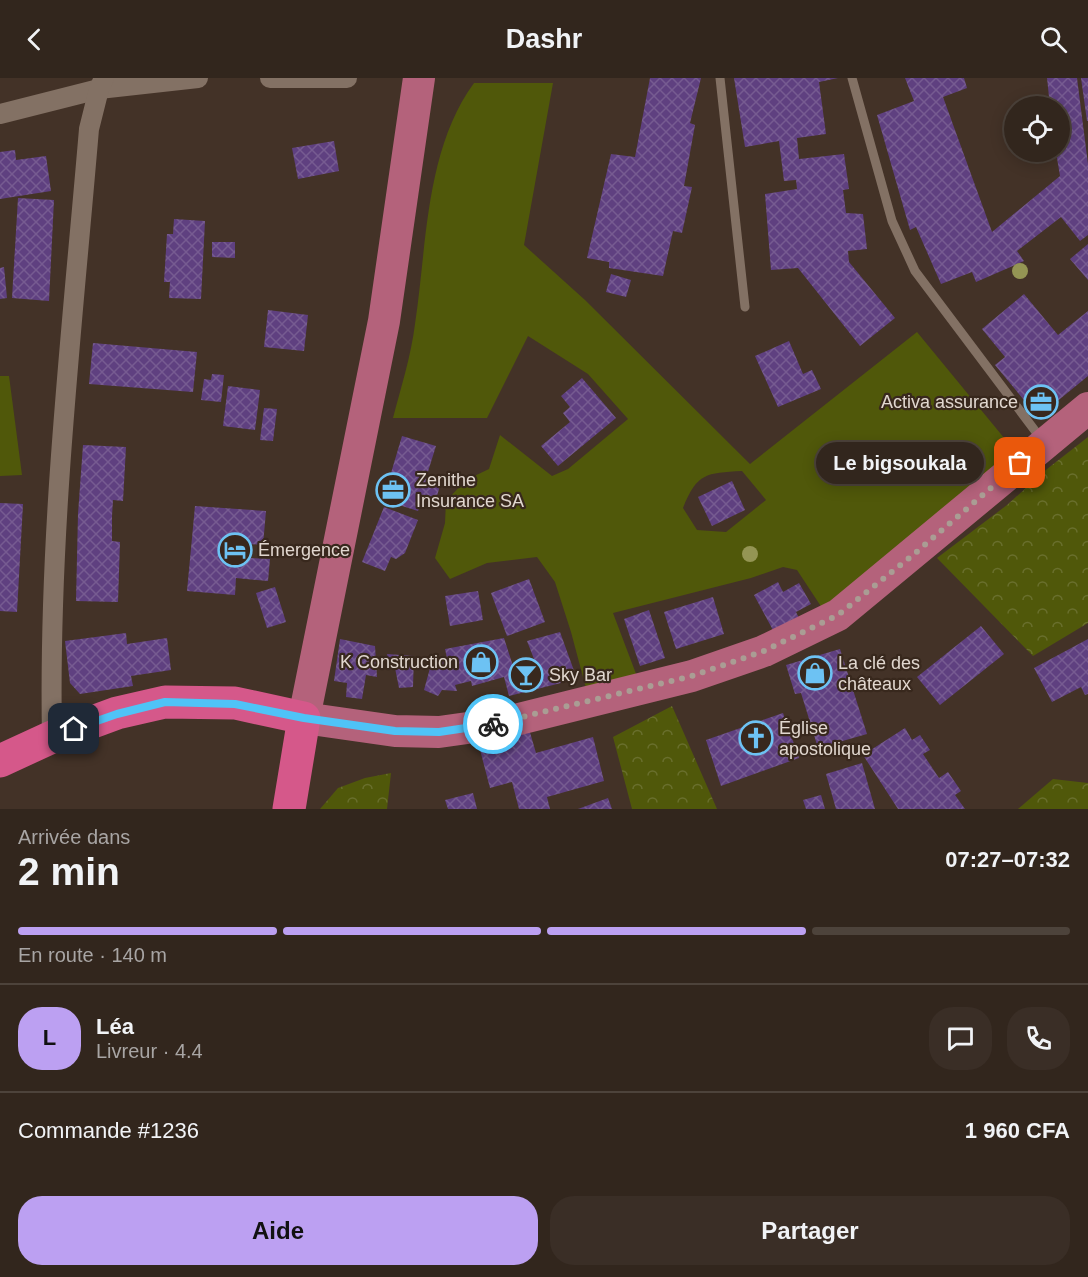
<!DOCTYPE html>
<html lang="fr">
<head>
<meta charset="utf-8">
<style>
	body { margin:0; font-family:Helvetica,sans-serif; background:#3a2e26; color:#f1f3f6; height:100vh; display:flex; flex-direction:column; font-size:22px; white-space:nowrap }
	* { box-sizing:border-box; margin:0 }
	p { font-size:20px; color:#a8a5a4 }
	.icon { flex:none; width:33px; height:33px; fill:none; stroke:currentColor; stroke-width:2; stroke-linecap:round; stroke-linejoin:round }
	.map { position:relative; height:731px; overflow:hidden }
	.side { display:flex; flex-direction:column; background:#32261d; flex:1 }
	.side>* { flex:none }
	.tools { position:absolute; left:1004px; top:18px; display:grid; gap:12px }
	.tools a { display:grid; place-items:center; width:66px; height:66px; border-radius:50%; background:#32261d; box-shadow:0 3px 15px #0003,0 0 0 2px #4d433b; font-size:30px }
	.pin { position:absolute; display:grid; place-items:center; width:51px; height:51px; color:#fff; margin:-26px; border-radius:12px; box-shadow:0 3px 9px #0006 }
	.courier { position:absolute; display:grid; place-items:center; width:60px; height:60px; margin:-30px; border:4px solid #4fc3f7; border-radius:50%; background:#fff; color:#222; box-shadow:0 2px 8px #0007 }
	.bubble { position:absolute; height:42px; border-radius:21px; background:#32261d; box-shadow:0 3px 15px #0003,0 0 0 2px #4d433b; font-size:20px; font-weight:800; line-height:42px; text-align:center }
	.overview em { font-style:normal; font-weight:800 }
	.overview div { display:flex; flex-direction:column-reverse }
	.overview { display:flex; align-items:center; justify-content:space-between; height:102px; padding:0 18px }
	h1 { font-size:39px; font-weight:800; line-height:45px }
	.bar { display:grid; grid-template-columns:repeat(4,1fr); gap:9px 6px; align-content:center; height:72px; padding:0 18px }
	.bar i { height:8px; border-radius:4px; background:#4d433b }
	.bar .selected { background:#bca0f2 }
	.bar p { grid-column:span 4 }
	.line { display:flex; align-items:center; gap:15px; padding:0 18px; border-top:2px solid #4d433b }
	.line div { flex:1 }
	.round { display:grid; place-items:center; flex:none; width:63px; height:63px; border-radius:24px; background:#3a2e26 }
	.primary-button { display:flex; gap:12px; margin-top:auto; padding:12px 18px }
	.primary-button a { flex:1; height:69px; border-radius:24px; background:#bca0f2; color:#111; font-size:24px; font-weight:800; line-height:69px; text-align:center }
	.primary-button a+a { background:#3a2e26; color:#f1f3f6 }
	header { display:flex; justify-content:space-between; align-items:center; height:78px; padding:0 18px; background:#32261d; font-size:27px; font-weight:800 }
	.map>svg:first-child { display:block }
	.grass { fill:#50580a; fill-rule:evenodd }
	.forest { fill:url(#forest-crowns) }
	.building { fill:url(#building-cross-hatch) }
	.lines { fill:none; stroke-linecap:round; stroke-linejoin:round }
	.lane { stroke:#837164; stroke-width:9 }
	.street { stroke:#837164; stroke-width:20 }
	.primary { stroke:#b4627b; stroke-width:32 }
	.highway { stroke:#d5588a; stroke-width:33 }
	.tree { fill:#949554 }
	.done { stroke:#aa9d94; stroke-width:6; stroke-dasharray:0 10.8 }
	.route { stroke:#4fc3f7; stroke-width:8 }
	.labels { text-anchor:middle; stroke-width:4.5; stroke-linejoin:round; paint-order:stroke }
	.poi-label { font-size:18px; fill:#e1d7cf; stroke:#38281d; text-anchor:start }
</style>
</head>
<body>
<header><svg class="icon" aria-label="back" viewBox="0 0 24 24"><path d="M15 5l-7 7 7 7"/></svg>Dashr<svg class="icon" aria-label="search" viewBox="0 0 24 24"><circle cx="10" cy="10" r="6"/><path d="M15 15l6 6"/></svg></header>
<div class="map">
<svg width="1088" height="731" viewBox="0 0 1088 731">
	<defs>
		<pattern id="forest-crowns" width="20" height="18" patternUnits="userSpaceOnUse" patternTransform="scale(1.5)"><rect width="20" height="18" fill="#50580a"/><path d="M2 6a3 3 0 1 1 6 0M12 15a3 3 0 1 1 6 0" fill="none" stroke="#696f2d"/></pattern>
		<pattern id="building-cross-hatch" width="8" height="8" patternUnits="userSpaceOnUse" patternTransform="scale(1.5)"><rect width="8" height="8" fill="#5f4080"/><path d="M0 0l8 8M0 8l8-8" fill="none" stroke="#765b91"/></pattern>
	</defs>
	<rect width="100%" height="100%" fill="#433227"/>
	<g class="grass">
		<path d="M474 5H553L524 167 585 222 750 386 917 254 1014 372 824 533 797 492 783 489 751 500 613 535 638 601 587 614 571 554 555 504 537 479 487 485 450 501 435 480 445 445 446 423 466 402 489 391 500 357 552 398 568 391 628 341 588 296 528 258 487 340H393C401 309 411 278 415 246 427 167 425 72 474 5ZM742 393 766 422 726 454 697 452 683 430C697 395 706 395 742 393Z"/>
		<polygon points="0,298 9,298 22,397 0,398"/>
	</g>
	<g class="forest">
		<polygon points="1088,359 1088,545 1033,578 937,480 1007,427 1047,391"/>
		<polygon points="672,628 717,731 632,731 613,659"/>
		<polygon points="391,695 387,731 320,731 338,710 365,700"/>
		<polygon points="1053,701 1088,705 1088,731 1018,731"/>
	</g>
	<g class="building">
		<polygon points="650,0 701,0 690,45 695,47 684,108 692,109 682,155 673,153 663,198 609,190 609,184 587,180 611,76 635,79"/>
		<polygon points="734,0 838,0 819,4 826,56 797,60 799,81 844,76 849,111 843,112 846,135 863,136 867,171 848,173 849,184 895,240 860,268 798,190 771,192 765,116 797,111 796,102 784,103 779,63 745,69"/>
		<polygon points="905,0 964,0 967,10 943,19 992,154 1060,98 1056,74 1059,74 1059,28 1050,28 1047,0 1077,0 1088,86 1088,157 1080,163 1061,139 1017,173 1024,183 976,204 972,194 941,206 916,149 910,152 877,37 914,23"/>
		<polygon points="1081,0 1088,0 1088,43 1087,43"/>
		<polygon points="334,63 339,93 298,101 292,70"/>
		<polygon points="15,72 16,82 46,78 51,113 0,121 0,74"/>
		<polygon points="18,120 54,122 49,223 12,220"/>
		<polygon points="174,141 205,143 201,221 169,220 170,204 164,204 167,156 173,156"/>
		<polygon points="212,164 235,164 235,180 212,179"/>
		<polygon points="1088,166 1088,202 1070,181"/>
		<polygon points="4,189 7,220 0,221 0,190"/>
		<polygon points="611,196 631,202 626,219 606,214"/>
		<polygon points="1024,216 1058,257 1088,233 1088,298 1038,339 995,287 1005,279 982,251"/>
		<polygon points="268,232 308,237 304,273 264,269"/>
		<polygon points="789,263 803,296 812,292 821,311 778,329 755,278"/>
		<polygon points="93,265 197,274 193,314 89,306"/>
		<polygon points="212,296 224,297 221,324 201,322 204,301 211,302"/>
		<polygon points="582,300 616,340 558,388 541,368 570,344 563,335 570,329 561,318"/>
		<polygon points="228,308 260,312 255,352 223,348"/>
		<polygon points="264,330 277,331 273,363 260,362"/>
		<polygon points="402,358 436,368 426,400 441,404 435,425 422,421 418,433 383,422"/>
		<polygon points="83,367 126,369 123,423 113,422 112,438 112,463 120,464 118,524 76,523 78,436"/>
		<polygon points="732,403 745,432 712,448 698,419"/>
		<polygon points="0,425 23,426 17,534 0,533"/>
		<polygon points="195,428 266,433 263,467 249,466 248,480 270,481 268,503 236,500 235,517 187,513"/>
		<polygon points="384,429 418,442 405,475 396,481 391,479 385,493 362,484"/>
		<polygon points="529,501 545,544 507,558 491,515"/>
		<polygon points="778,504 783,514 799,505 811,526 796,534 799,540 774,554 754,517"/>
		<polygon points="275,509 286,544 267,550 256,515"/>
		<polygon points="478,513 483,542 450,548 445,518"/>
		<polygon points="713,519 724,556 676,571 664,534"/>
		<polygon points="649,532 665,580 640,588 624,541"/>
		<polygon points="981,548 1004,576 940,627 917,599"/>
		<polygon points="560,554 577,601 509,618 504,599 472,608 471,603 455,607 457,613 442,612 438,618 424,612 433,579 447,580 445,571 504,560 513,588 534,581 527,563"/>
		<polygon points="126,555 127,566 167,560 171,592 131,598 133,608 80,616 70,605 65,563"/>
		<polygon points="340,561 375,568 377,599 366,597 362,621 346,619 347,605 334,603"/>
		<polygon points="1088,561 1088,616 1085,617 1081,609 1052,624 1034,590"/>
		<polygon points="840,571 867,656 818,670 801,615 795,616 786,587"/>
		<polygon points="387,576 414,578 413,609 399,610 395,590 391,590"/>
		<polygon points="783,635 799,680 721,708 706,662"/>
		<polygon points="905,650 912,662 920,657 930,672 923,676 939,700 948,694 961,713 955,717 965,731 898,731 863,677"/>
		<polygon points="529,651 536,675 593,659 604,703 547,719 550,731 519,731 512,704 490,710 478,664"/>
		<polygon points="862,685 875,731 836,731 826,696"/>
		<polygon points="473,715 477,731 448,731 445,722"/>
		<polygon points="821,717 825,731 806,731 803,722"/>
		<polygon points="608,720 612,731 578,731"/>
	</g>
	<g class="lines">
		<g class="lane">
			<polyline points="720,0 745,229"/>
			<polyline points="852,0 892,143 915,193 1042,362"/>
		</g>
		<g class="street">
			<polyline points="270,0 347,0"/>
			<polyline points="0,36 99,11 198,0"/>
			<path d="M52 659C48 456 72 253 89 51L99 11 104 0"/>
		</g>
		<polyline class="primary" points="419,0 384,243 304,640 395,653 439,654 503,645 692,598 764,573 838,537 1088,330"/>
		<polyline class="highway" points="0,683 52,659 117,635 165,624 235,625 304,640 289,731"/>
	</g>
	<g class="tree">
		<circle cx="1020" cy="193" r="8"/>
		<circle cx="750" cy="476" r="8"/>
	</g>
	<g class="lines">
		<polyline class="done" points="493,646 692,598 764,573 838,537 913,477 1020,385"/>
		<polyline class="route" points="74,651 117,636 165,624 235,626 304,640 395,653 439,654 493,646"/>
	</g>
	<defs>
		<symbol id="office-ring" viewBox="-11 -11 22 22"><circle r="9.5" fill="#38281d" stroke="#6dc2f3" stroke-width="1.5"/><path d="M-6-3h4V-5.5h4V-3h4V5H-6ZM-1-4.5V-3h2v-1.5ZM-6 0V1H6V0Z" fill="#6dc2f3"/></symbol>
		<symbol id="hotel-ring" viewBox="-11 -11 22 22"><circle r="9.5" fill="#38281d" stroke="#6dc2f3" stroke-width="1.5"/><path d="M-6-4.5h1.5V1H6V5H4.5V3h-9V5H-6ZM-4 0a1.8 1.8 0 1 1 3.6 0ZM.5 0V-2.5h3Q6-2.5 6 0Z" fill="#6dc2f3"/></symbol>
		<symbol id="shop-ring" viewBox="-11 -11 22 22"><circle r="9.5" fill="#38281d" stroke="#6dc2f3" stroke-width="1.5"/><path d="M-5-2.5h2.3a2.7 3.5 0 0 1 5.4 0H5L5.5 6h-11ZM-1.5-2.5h3a1.5 2.3 0 0 0-3 0Z" fill="#6dc2f3"/></symbol>
		<symbol id="bar-ring" viewBox="-11 -11 22 22"><circle r="9.5" fill="#38281d" stroke="#6dc2f3" stroke-width="1.5"/><path d="M-6-5H6L.8 .8V4.5H3.5V6h-7V4.5H-.8V.8Z" fill="#6dc2f3"/></symbol>
		<symbol id="church-ring" viewBox="-11 -11 22 22"><circle r="9.5" fill="#38281d" stroke="#6dc2f3" stroke-width="1.5"/><path d="M-1.2-6h2.4v3.5h3.3v2.4h-3.3V6h-2.4V-.1h-3.3v-2.4h3.3Z" fill="#6dc2f3"/></symbol>
	</defs>
	<g fill-rule="evenodd">
		<use href="#office-ring" x="1022" y="305" width="38" height="38"/>
		<use href="#office-ring" x="374" y="393" width="38" height="38"/>
		<use href="#hotel-ring" x="216" y="453" width="38" height="38"/>
		<use href="#shop-ring" x="462" y="565" width="38" height="38"/>
		<use href="#shop-ring" x="796" y="576" width="38" height="38"/>
		<use href="#bar-ring" x="507" y="578" width="38" height="38"/>
		<use href="#church-ring" x="737" y="641" width="38" height="38"/>
	</g>
	<g class="labels">
		<g class="poi-label">
			<text x="1018" y="330" text-anchor="end">Activa assurance</text>
			<text x="416" y="408">Zenithe<tspan x="416" dy="21">Insurance SA</tspan></text>
			<text x="258" y="478">Émergence</text>
			<text x="458" y="590" text-anchor="end">K Construction</text>
			<text x="838" y="591">La clé des<tspan x="838" dy="21">châteaux</tspan></text>
			<text x="549" y="603">Sky Bar</text>
			<text x="779" y="656">Église<tspan x="779" dy="21">apostolique</tspan></text>
		</g>
	</g>
</svg>
<div class="tools">
<a><svg class="icon" aria-label="locate" viewBox="0 0 24 24"><circle cx="12" cy="12" r="6"/><path d="M12 2v4M12 18v4M2 12h4M18 12h4"/></svg></a>
</div>
<div class="pin" style="left:1020px;top:385px;background:#ea580c"><svg class="icon" aria-label="bag" viewBox="0 0 24 24"><path d="M5 8h14l-1 12H6zM9 8a3 3 0 0 1 6 0"/></svg></div>
<div class="pin" style="left:74px;top:651px;background:#1f2937"><svg class="icon" aria-label="home" viewBox="0 0 24 24"><path d="M3 11l9-7 9 7M6 9v11h12V9"/></svg></div>
<div class="courier" style="left:493px;top:646px"><svg class="icon" aria-label="bike" viewBox="0 0 24 24"><circle cx="6" cy="16" r="4"/><circle cx="18" cy="16" r="4"/><path d="M6 16l4-8h5l3 8M10 8l3 8H6M13 5h3"/></svg></div>
<div class="bubble" style="left:816px;top:364px;width:168px">Le bigsoukala</div>
</div>
<section class="side">
<div class="overview"><div><h1>2 min</h1><p>Arrivée dans</p></div><em>07:27–07:32</em></div>
<div class="bar"><i class="selected"></i><i class="selected"></i><i class="selected"></i><i></i><p>En route · 140 m</p></div>
<div class="line" style="height:108px"><b class="round" style="background:#bca0f2;color:#111">L</b><div><b>Léa</b><p>Livreur · 4.4</p></div><a class="round"><svg class="icon" aria-label="chat" viewBox="0 0 24 24"><path d="M4 5h16v11H9l-5 4z"/></svg></a><a class="round"><svg class="icon" aria-label="phone" viewBox="0 0 24 24"><path d="M5 4h4l2 5-3 2q2 4 5 5l2-3 5 2v4C11 20 4 13 5 4z"/></svg></a></div>
<div class="line" style="height:78px"><div>Commande #1236</div><b>1 960 CFA</b></div>
<div class="primary-button"><a>Aide</a><a>Partager</a></div>
</section>
</body>
</html>
